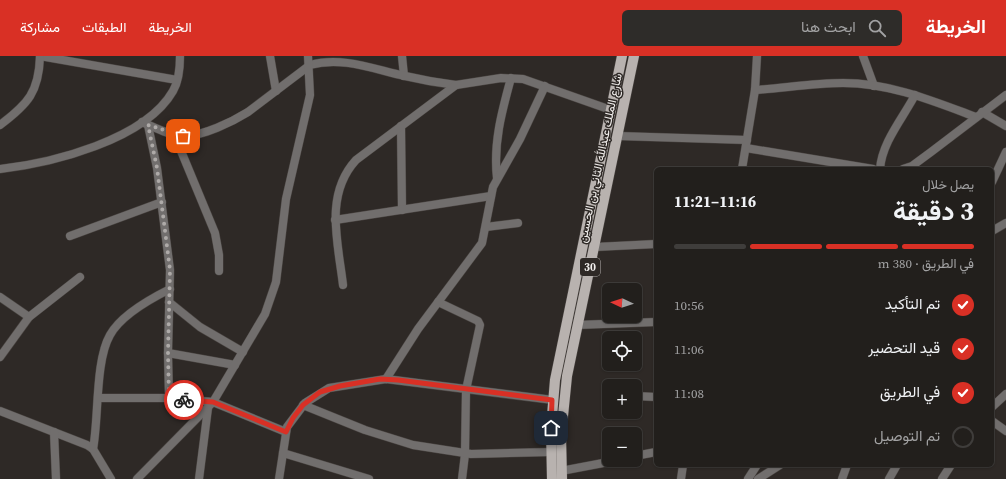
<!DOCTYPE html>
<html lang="ar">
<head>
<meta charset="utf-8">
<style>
	body { margin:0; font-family:"Source Serif 4",Vazirmatn,serif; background:#2e2c29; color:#f1f3f6; direction:rtl; height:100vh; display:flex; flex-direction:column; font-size:15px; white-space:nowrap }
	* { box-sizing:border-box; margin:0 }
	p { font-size:13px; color:#a2a2a3 }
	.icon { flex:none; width:22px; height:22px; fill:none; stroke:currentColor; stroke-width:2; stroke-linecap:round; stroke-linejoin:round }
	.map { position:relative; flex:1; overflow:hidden; direction:ltr }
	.drawer { position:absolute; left:654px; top:111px; width:340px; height:300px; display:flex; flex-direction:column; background:#221f1c; border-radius:6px; box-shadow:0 1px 3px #0004,0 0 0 1px #3f3d3b; direction:rtl }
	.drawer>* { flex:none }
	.needle { width:26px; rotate:274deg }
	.fabs { position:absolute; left:602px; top:227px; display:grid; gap:8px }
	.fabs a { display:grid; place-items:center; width:40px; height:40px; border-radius:6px; background:#221f1c; box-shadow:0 1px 3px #0004,0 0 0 1px #3f3d3b; font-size:20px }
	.pin { position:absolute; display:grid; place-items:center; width:34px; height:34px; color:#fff; margin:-17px; border-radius:8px; box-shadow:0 2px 6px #0006 }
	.courier { position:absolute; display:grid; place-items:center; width:40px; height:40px; margin:-20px; border:3px solid #d93025; border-radius:50%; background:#fff; color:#222; box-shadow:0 1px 5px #0007 }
	.overview em { font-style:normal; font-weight:700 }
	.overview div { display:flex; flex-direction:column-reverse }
	.overview { display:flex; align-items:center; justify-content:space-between; height:68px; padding:0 20px }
	h1 { font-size:26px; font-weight:700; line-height:30px }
	.bar { display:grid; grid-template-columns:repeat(4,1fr); gap:6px 4px; align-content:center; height:48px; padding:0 20px }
	.bar i { height:5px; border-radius:3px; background:#3f3d3b }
	.bar .active { background:#d93025 }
	.bar p { grid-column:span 4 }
	ol { padding:0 20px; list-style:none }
	li { display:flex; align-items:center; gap:12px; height:44px }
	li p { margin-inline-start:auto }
	li .icon { padding:4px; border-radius:50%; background:#d93025; color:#fff; stroke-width:4 }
	li:last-child { color:#a2a2a3 }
	li i { width:22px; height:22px; border:2px solid #3f3d3b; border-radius:50% }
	header { display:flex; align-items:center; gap:24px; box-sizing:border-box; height:56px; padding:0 20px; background:#d93025; color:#fff }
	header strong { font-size:19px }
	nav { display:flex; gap:22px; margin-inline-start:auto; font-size:14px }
	.search { width:280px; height:36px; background:#2e2c29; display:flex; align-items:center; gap:10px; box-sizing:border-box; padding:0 14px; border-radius:6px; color:#a2a2a3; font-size:15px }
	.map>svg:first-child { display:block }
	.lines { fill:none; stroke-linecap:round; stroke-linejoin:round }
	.minor-casing { stroke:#4a4542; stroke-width:9 }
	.major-casing { stroke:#4a4542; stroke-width:11 }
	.minor { stroke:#716e6d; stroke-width:8 }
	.major { stroke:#b8b2af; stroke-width:10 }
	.done { stroke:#aeaaa8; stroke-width:4; stroke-dasharray:0 7.2 }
	.route { stroke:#d93025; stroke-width:5 }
	.labels { text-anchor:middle; stroke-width:3; stroke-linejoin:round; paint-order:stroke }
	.shield { fill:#2e2926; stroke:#b8b4b2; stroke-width:1 }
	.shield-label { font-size:11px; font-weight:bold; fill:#f3f0ee }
	.street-label { font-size:12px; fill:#f3f0ee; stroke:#2e2926 }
</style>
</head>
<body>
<header>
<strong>الخريطة</strong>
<div class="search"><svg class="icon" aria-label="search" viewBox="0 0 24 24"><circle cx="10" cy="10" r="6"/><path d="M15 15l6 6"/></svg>ابحث هنا</div>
<nav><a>الخريطة</a><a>الطبقات</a><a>مشاركة</a></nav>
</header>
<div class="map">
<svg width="1006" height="423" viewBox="0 0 1006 423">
	<rect width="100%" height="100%" fill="#2e2926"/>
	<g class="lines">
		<defs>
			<g id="minor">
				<polyline points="40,0 177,24"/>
				<polyline points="270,0 276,35"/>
				<polyline points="402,0 404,20"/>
				<polyline points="863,0 874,30"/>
				<path d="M755 34C784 32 814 27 843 27 890 27 933 45 976 61"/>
				<polyline points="982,56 1006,70"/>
				<path d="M142 66C154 71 170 80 184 80 203 80 232 66 248 56L310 9C342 0 373 13 405 20 422 24 439 27 456 29"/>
				<path d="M0 69C28 48 39 36 40 0"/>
				<polyline points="148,69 157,112 170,214 168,297 169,342"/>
				<polyline points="401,70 402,154"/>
				<polyline points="174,78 215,177 219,199 219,215"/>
				<polyline points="618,80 747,84"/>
				<polyline points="746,92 873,113"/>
				<path d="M0 113C52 107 145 84 173 35 179 25 180 12 180 0"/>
				<polyline points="742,113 755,34 757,0"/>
				<path d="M880 113C882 86 903 62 915 39"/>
				<polyline points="903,113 912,110 931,96 1006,39"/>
				<path d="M497 122C493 87 502 55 511 22"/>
				<polyline points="992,126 1006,96"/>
				<polyline points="335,164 491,140"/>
				<polyline points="486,171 518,167"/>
				<polyline points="992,175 1006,167"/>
				<polyline points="70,180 162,146"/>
				<polyline points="595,191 656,188"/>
				<path d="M343 229C338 186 324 139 356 104L456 29 501 22 523 23 611 54"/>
				<polyline points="0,241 29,261"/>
				<polyline points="169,246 200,271 243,296"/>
				<polyline points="438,246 478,265 480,269 466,334 465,398 462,423"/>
				<polyline points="577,269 656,266"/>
				<polyline points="168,297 235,309"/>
				<polyline points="0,301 29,261 80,221"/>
				<polyline points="386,323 418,273 482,187 493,131 520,83 545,30"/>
				<polyline points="635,340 656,341"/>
				<polyline points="98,342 169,342 213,346 286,376"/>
				<polyline points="303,349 365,374 413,389 471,398 551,396"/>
				<polyline points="992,351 1006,338"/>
				<polyline points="0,355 87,389 93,393 111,423"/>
				<polyline points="992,365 1006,375"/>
				<polyline points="54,376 56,423"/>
				<path d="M93 393C99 362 95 305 110 279 121 259 150 243 170 233"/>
				<polyline points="283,397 369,423"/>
				<polyline points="635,400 656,396"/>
				<polyline points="561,415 619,404"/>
				<polyline points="137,423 213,346 265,258 276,226 286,143 310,39 308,0"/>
				<polyline points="199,423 208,352"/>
				<polyline points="279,423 287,371 305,347 329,332 386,323 553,344"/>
				<polyline points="681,423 683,409"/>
				<polyline points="748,423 757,409"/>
				<polyline points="758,423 780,409"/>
				<polyline points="842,423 847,409"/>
				<polyline points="889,423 897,409"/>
				<polyline points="942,423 951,409"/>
			</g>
			<g id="major">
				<polyline points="552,423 551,372 555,324 622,0"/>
				<polyline points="562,423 561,380 567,320 634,0"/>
			</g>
		</defs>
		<use href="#minor" class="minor-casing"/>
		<use href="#major" class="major-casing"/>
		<use href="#minor" class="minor"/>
		<use href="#major" class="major"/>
	</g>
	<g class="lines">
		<polyline class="done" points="183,80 148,69 157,112 170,214 168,297 169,342 184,344"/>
		<polyline class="route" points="184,344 213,346 286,376 293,362 303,349 320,336 340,330 380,323 398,324 552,344 551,372"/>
	</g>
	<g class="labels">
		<rect class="shield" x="580" y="202" width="20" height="18" rx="3"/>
		<g class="shield-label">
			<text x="590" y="215">30</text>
		</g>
		<g class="street-label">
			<text transform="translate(600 102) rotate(-78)" y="4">شارع الملك عبدالله الثاني بن الحسين</text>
		</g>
	</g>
</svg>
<div class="fabs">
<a><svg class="needle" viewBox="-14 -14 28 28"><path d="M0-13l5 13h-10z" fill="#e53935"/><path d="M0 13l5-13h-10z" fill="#a2a2a3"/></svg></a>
<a><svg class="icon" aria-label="locate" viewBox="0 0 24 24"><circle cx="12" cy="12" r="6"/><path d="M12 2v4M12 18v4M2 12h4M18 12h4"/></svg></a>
<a>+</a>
<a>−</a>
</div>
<div class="pin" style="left:183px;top:80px;background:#ea580c"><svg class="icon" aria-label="bag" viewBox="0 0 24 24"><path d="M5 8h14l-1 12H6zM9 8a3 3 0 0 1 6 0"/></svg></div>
<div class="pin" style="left:551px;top:372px;background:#1f2937"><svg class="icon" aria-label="home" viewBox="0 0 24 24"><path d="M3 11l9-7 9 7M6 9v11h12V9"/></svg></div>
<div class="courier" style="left:184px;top:344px"><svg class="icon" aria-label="bike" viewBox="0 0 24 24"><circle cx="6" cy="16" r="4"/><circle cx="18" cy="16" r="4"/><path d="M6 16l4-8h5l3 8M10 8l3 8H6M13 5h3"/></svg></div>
<section class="drawer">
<div class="overview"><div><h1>3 دقيقة</h1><p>يصل خلال</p></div><em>11:16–11:21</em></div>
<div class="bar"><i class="active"></i><i class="active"></i><i class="active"></i><i></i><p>في الطريق · 380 m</p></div>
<ol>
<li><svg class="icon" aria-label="check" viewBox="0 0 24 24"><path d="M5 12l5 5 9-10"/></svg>تم التأكيد<p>10:56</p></li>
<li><svg class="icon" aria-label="check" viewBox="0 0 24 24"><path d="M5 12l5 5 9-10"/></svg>قيد التحضير<p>11:06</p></li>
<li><svg class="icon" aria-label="check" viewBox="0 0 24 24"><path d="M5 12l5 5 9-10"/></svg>في الطريق<p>11:08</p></li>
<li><i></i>تم التوصيل</li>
</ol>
</section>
</div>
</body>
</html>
